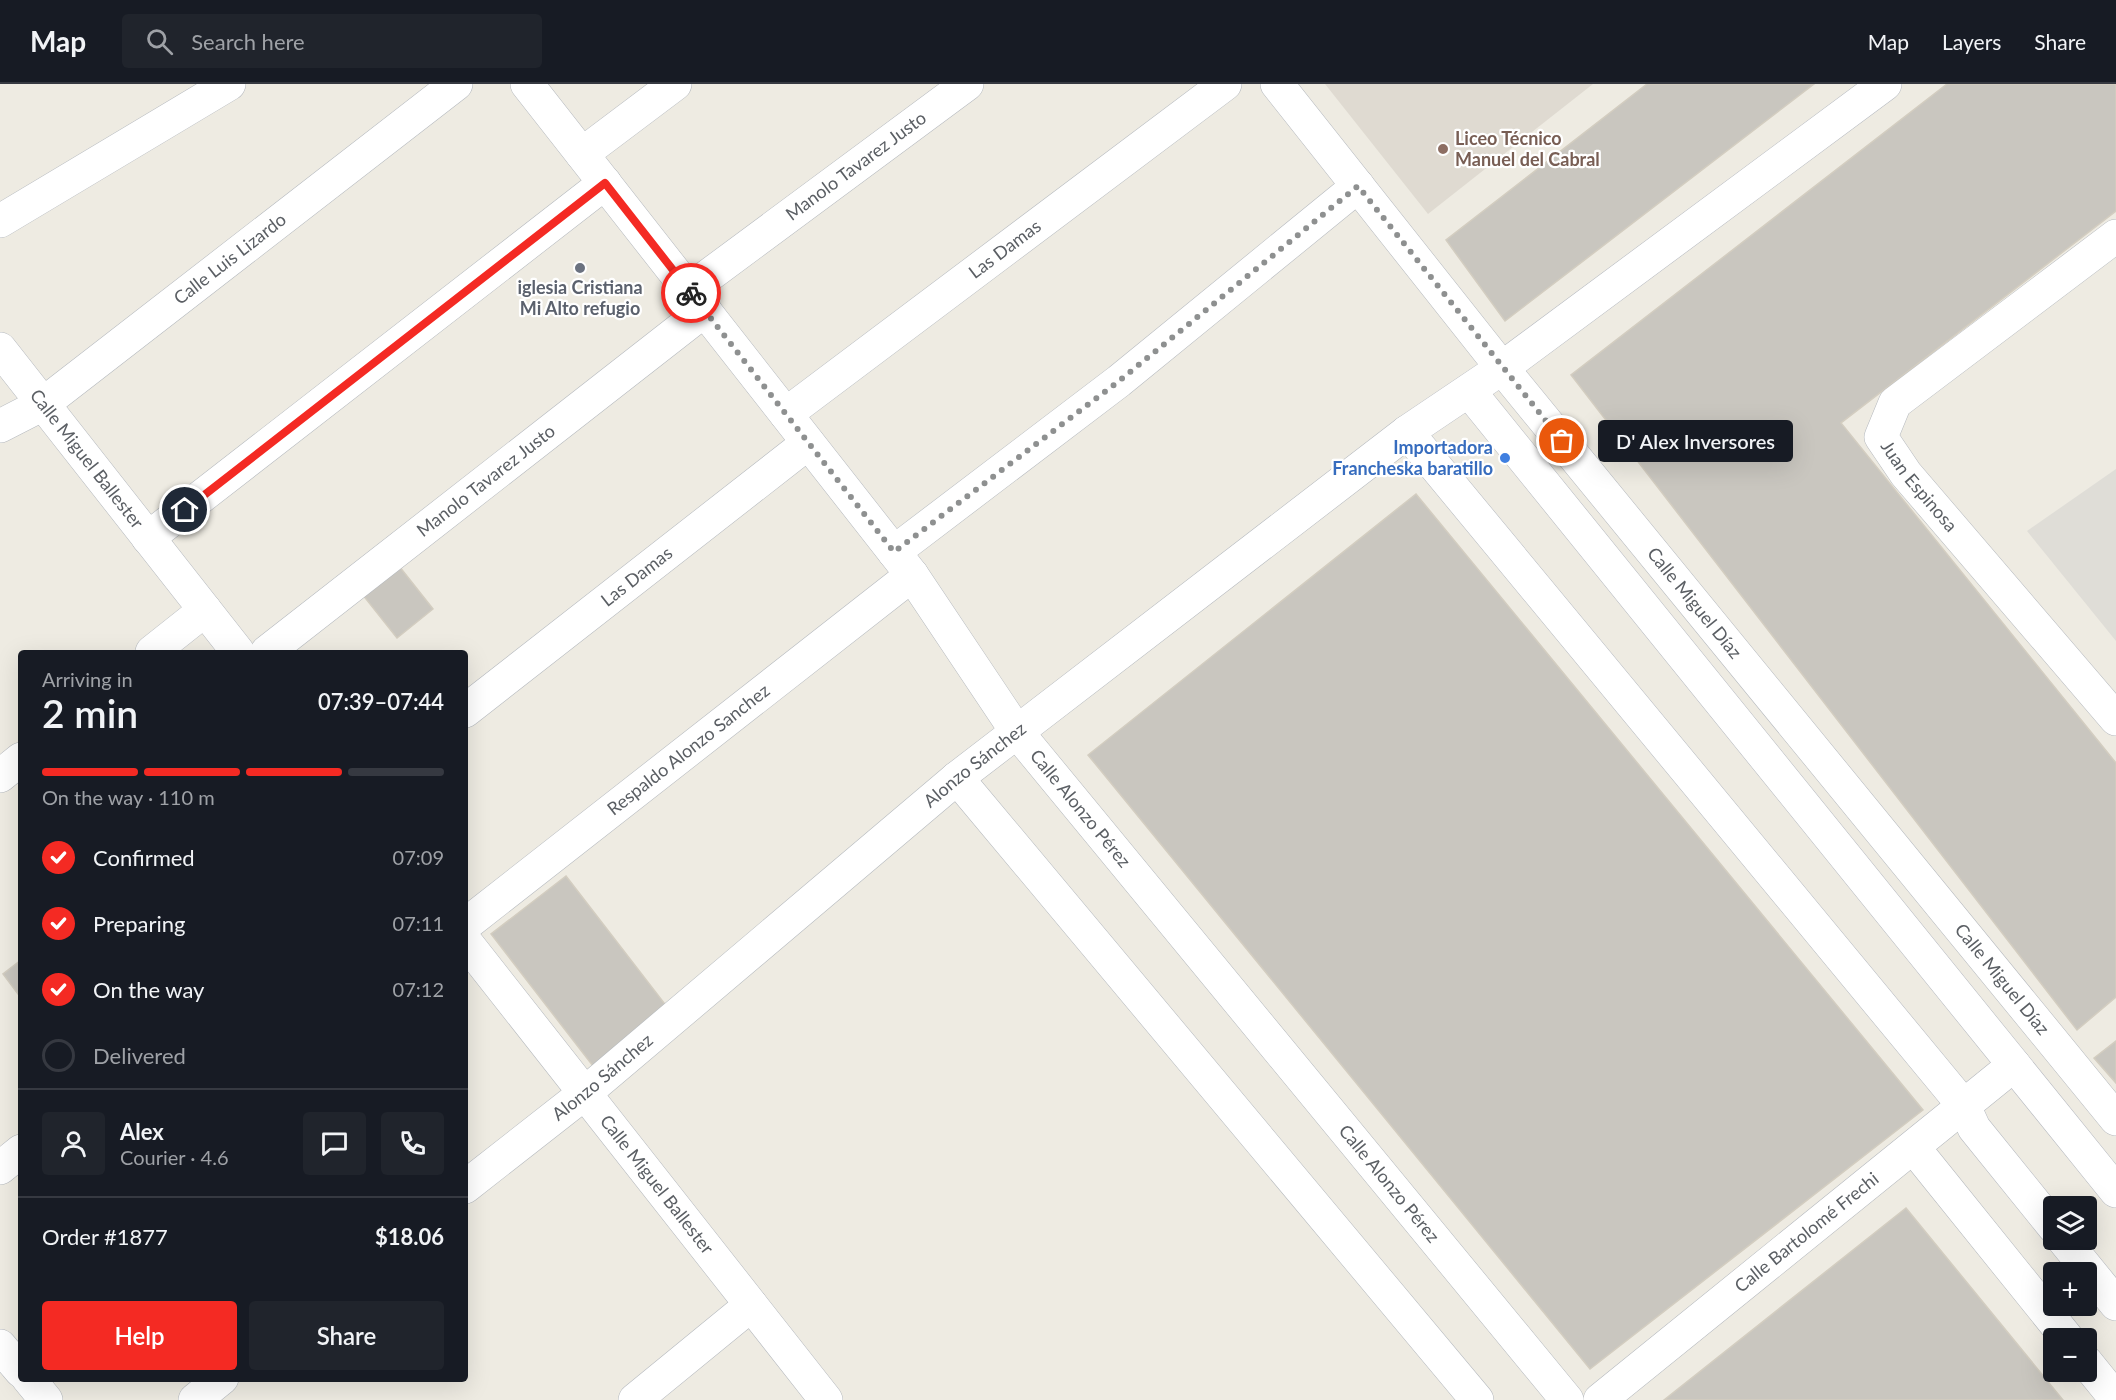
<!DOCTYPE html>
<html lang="en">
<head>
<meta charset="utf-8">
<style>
	body { margin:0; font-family:Lato,sans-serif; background:#20242c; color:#f1f3f6; height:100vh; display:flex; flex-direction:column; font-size:22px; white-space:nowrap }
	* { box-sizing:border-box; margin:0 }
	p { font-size:20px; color:#9ea1a6 }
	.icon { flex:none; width:33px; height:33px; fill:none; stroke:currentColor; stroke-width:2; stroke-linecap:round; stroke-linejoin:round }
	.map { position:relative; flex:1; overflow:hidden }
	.side { position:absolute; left:18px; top:566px; width:450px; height:732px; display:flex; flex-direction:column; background:#171b24; border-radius:6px; box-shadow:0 6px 24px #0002 }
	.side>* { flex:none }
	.fabs { position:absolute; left:2043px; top:1112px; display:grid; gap:12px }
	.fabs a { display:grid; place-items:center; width:54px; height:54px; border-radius:6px; background:#171b24; box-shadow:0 6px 24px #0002; font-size:30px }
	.pin { position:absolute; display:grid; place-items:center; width:51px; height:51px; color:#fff; margin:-26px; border:3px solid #fff; border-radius:50%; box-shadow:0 2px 6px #0007 }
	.courier { position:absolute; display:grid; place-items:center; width:60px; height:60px; margin:-30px; border:4px solid #f42a23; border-radius:50%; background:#fff; color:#222; box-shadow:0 2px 8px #0007 }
	.bubble { position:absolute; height:42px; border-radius:6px; background:#171b24; box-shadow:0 6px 24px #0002; font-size:20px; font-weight:600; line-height:42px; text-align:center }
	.head em { font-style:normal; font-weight:600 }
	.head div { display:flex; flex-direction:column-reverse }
	.head { display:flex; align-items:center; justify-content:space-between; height:102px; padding:0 24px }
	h1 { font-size:39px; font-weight:600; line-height:45px }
	.bar { display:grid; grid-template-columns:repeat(4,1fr); gap:9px 6px; align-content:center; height:72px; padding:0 24px }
	.bar i { height:8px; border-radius:4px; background:#363941 }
	.bar .active { background:#f42a23 }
	.bar p { grid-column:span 4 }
	.line { display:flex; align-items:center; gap:15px; padding:0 24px; border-top:2px solid #363941 }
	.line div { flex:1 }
	.round { display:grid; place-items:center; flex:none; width:63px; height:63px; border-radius:6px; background:#20242c }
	ol { padding:0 24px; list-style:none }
	li { display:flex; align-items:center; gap:18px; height:66px }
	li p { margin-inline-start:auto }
	li .icon { padding:6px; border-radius:50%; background:#f42a23; color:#fff; stroke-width:4 }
	li:last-child { color:#9ea1a6 }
	li i { width:33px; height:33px; border:3px solid #363941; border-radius:50% }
	.button { display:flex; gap:12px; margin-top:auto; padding:12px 24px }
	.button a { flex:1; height:69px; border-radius:6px; background:#f42a23; color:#fff; font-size:24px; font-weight:600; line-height:69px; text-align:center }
	.button a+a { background:#20242c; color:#f1f3f6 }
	header { display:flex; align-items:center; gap:36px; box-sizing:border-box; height:84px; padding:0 30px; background:#171b24; border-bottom:2px solid #363941 }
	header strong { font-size:28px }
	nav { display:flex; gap:33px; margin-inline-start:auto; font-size:21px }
	.search { width:420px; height:54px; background:#20242c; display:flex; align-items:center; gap:15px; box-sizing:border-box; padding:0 21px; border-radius:6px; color:#9ea1a6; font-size:22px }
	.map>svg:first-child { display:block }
	.industrial { fill:#dfddd7 }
	.education { fill:#dfdad1 }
	.building { fill:#c9c6bf; stroke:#d3cdc0; stroke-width:1.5 }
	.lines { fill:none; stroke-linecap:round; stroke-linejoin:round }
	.street-casing { stroke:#b5b9be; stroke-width:34 }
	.secondary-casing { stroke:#b6bac0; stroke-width:34 }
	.street { stroke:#fff; stroke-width:33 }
	.secondary { stroke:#fff; stroke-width:33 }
	.done { stroke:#8e9090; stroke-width:6; stroke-dasharray:0 10.8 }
	.route { stroke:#f42a23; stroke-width:8 }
	.education-dot { fill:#8d6e63; stroke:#fff; stroke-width:2 }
	.worship-dot { fill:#6b7280; stroke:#fff; stroke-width:2 }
	.shop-dot { fill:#3f7fe0; stroke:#fff; stroke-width:2 }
	.labels { text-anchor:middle; stroke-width:4.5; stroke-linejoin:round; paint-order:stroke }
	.education-label { font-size:18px; font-weight:bold; fill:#785e54; stroke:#fff; text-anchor:start }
	.street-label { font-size:18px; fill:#5b5f64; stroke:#fff }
	.worship-label { font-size:18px; font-weight:bold; fill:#5b616d; stroke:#fff }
	.shop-label { font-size:18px; font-weight:bold; fill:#366cbe; stroke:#fff; text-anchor:end }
</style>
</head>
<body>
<header>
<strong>Map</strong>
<div class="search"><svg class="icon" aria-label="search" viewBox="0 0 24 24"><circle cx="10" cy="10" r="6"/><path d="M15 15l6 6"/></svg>Search here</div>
<nav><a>Map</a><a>Layers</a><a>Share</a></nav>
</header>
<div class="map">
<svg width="2116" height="1316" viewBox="0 0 2116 1316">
	<rect width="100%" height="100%" fill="#eeebe2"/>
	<polygon class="industrial" points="2116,385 2116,557 2027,447"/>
	<polygon class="education" points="1325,0 1593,0 1428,130"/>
	<g class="building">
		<polygon points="1647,0 1814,0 1505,237 1446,156"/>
		<polygon points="1947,0 2116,0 2116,127 1841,339 2116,679 2116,913 2077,946 1571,291"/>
		<polygon points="1416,410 1923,1026 1590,1285 1088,671"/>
		<polygon points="399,482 433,525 397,554 362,510"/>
		<polygon points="566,792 668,924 593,982 491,850"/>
		<polygon points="21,876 21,914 3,890"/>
		<polygon points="2116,957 2116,999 2094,974"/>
		<polygon points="1906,1124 2063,1316 1664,1316"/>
	</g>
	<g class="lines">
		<defs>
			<g id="street">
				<path id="s1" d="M527 0 912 491 1017 648 1567 1316"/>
				<path id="s2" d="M1277 0 1502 284 2116 1035"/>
				<polyline points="582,70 675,0"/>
				<polyline points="0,137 229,0"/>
				<path id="s3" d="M2116 152 1895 319 1881 353 1906 390 2116 635"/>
				<path id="s4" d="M689 206 967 0"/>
				<path id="s5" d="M0 265 238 568"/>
				<path id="s6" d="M786 330 1225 0"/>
				<path id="s7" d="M0 342 43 320 456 0"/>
				<polyline points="148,454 605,99"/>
				<polyline points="894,468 1119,297 1358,102"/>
				<polyline points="152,568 205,526"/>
				<path id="s8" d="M267 568 705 226"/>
				<path id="s9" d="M465 627 808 359"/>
				<polyline points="0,692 21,675"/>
				<polyline points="957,694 1477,1316"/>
				<path id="s10" d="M465 841 912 491"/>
				<path id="s11" d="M465 857 826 1316"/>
				<polyline points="1914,1064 2067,1254"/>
				<polyline points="0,1084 21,1067"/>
				<path id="s12" d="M465 1103 585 1009 957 694 1407 348"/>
				<polyline points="0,1262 21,1287"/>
				<polyline points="2086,1278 2116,1315"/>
				<polyline points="28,1294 46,1316"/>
				<polyline points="195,1316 222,1294"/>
				<polyline points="635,1316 751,1221"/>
				<path id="s13" d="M1600 1316 2014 981"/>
			</g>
			<g id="secondary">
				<polyline points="1885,0 1502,284 1407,348 1964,1022 1974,1044 2054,1143"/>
				<polyline points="1469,307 2116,1107"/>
				<polyline points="2063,1155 2116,1220"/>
			</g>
		</defs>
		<use href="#street" class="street-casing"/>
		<use href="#secondary" class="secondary-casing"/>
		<use href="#street" class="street"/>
		<use href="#secondary" class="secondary"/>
	</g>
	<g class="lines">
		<polyline class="done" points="691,209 894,468 1119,297 1358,102 1562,357"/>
		<polyline class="route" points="185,426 605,99 691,209"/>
	</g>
	<circle class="education-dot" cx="1443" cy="65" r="6"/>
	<circle class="worship-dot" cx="580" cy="184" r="6"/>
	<circle class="shop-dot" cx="1505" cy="374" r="6"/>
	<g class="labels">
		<g class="education-label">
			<text x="1455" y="61">Liceo Técnico<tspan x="1455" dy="21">Manuel del Cabral</tspan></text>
		</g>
		<g class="street-label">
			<text dy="6" stroke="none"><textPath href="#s4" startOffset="208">Manolo Tavarez Justo</textPath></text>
			<text dy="6" stroke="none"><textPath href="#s6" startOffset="274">Las Damas</textPath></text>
			<text dy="6" stroke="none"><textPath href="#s7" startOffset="285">Calle Luis Lizardo</textPath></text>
			<text dy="6" stroke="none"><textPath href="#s5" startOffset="140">Calle Miguel Ballester</textPath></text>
			<text dy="6" stroke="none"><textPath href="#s8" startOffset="278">Manolo Tavarez Justo</textPath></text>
			<text dy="6" stroke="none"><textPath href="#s3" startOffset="376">Juan Espinosa</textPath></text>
			<text dy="6" stroke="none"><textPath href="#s9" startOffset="218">Las Damas</textPath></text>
			<text dy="6" stroke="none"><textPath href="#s2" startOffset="666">Calle Miguel Díaz</textPath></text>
			<text dy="6" stroke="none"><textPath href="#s10" startOffset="284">Respaldo Alonzo Sanchez</textPath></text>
			<text dy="6" stroke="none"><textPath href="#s12" startOffset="662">Alonzo Sánchez</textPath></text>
			<text dy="6" stroke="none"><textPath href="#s1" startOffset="912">Calle Alonzo Pérez</textPath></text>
			<text dy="6" stroke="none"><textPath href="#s2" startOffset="1152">Calle Miguel Díaz</textPath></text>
			<text dy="6" stroke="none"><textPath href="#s12" startOffset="176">Alonzo Sánchez</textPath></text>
			<text dy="6" stroke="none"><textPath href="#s1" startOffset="1398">Calle Alonzo Pérez</textPath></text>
			<text dy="6" stroke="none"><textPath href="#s11" startOffset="310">Calle Miguel Ballester</textPath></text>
			<text dy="6" stroke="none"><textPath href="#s13" startOffset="266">Calle Bartolomé Frechi</textPath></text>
		</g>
		<g class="worship-label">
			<text x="580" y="210">iglesia Cristiana<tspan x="580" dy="21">Mi Alto refugio</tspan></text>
		</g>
		<g class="shop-label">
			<text x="1493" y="370">Importadora<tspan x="1493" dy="21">Francheska baratillo</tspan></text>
		</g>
	</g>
</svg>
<div class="fabs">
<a><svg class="icon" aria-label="layers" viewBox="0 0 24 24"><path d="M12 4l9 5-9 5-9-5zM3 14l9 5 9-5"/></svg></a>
<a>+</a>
<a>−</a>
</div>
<div class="pin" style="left:1562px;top:357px;background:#ea580c"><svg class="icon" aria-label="bag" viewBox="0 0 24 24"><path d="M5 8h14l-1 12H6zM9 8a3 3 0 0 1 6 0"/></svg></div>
<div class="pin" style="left:185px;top:426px;background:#1f2937"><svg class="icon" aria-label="home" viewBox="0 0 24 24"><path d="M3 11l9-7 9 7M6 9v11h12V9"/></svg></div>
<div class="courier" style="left:691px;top:209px"><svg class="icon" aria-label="bike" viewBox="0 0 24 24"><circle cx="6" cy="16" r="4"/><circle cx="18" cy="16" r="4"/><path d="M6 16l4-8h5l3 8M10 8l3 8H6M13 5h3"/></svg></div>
<div class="bubble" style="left:1598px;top:336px;width:195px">D' Alex Inversores</div>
<section class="side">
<div class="head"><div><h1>2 min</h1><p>Arriving in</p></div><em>07:39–07:44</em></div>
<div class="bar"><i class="active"></i><i class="active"></i><i class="active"></i><i></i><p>On the way · 110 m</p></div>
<ol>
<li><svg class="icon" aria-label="check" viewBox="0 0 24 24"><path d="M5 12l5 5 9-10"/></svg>Confirmed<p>07:09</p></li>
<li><svg class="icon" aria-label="check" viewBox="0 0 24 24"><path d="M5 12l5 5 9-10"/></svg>Preparing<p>07:11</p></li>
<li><svg class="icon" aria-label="check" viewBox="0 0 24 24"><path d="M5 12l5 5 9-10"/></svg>On the way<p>07:12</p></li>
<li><i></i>Delivered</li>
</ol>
<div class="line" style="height:108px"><a class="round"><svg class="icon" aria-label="person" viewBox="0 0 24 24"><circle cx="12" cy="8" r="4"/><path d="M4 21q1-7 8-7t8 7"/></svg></a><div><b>Alex</b><p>Courier · 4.6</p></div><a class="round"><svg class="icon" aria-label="chat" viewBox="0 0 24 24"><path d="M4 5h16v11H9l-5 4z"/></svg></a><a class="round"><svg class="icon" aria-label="phone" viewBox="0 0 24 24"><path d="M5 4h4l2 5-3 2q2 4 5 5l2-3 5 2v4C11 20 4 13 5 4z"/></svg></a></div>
<div class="line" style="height:78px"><div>Order #1877</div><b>$18.06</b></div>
<div class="button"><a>Help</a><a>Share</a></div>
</section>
</div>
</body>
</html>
